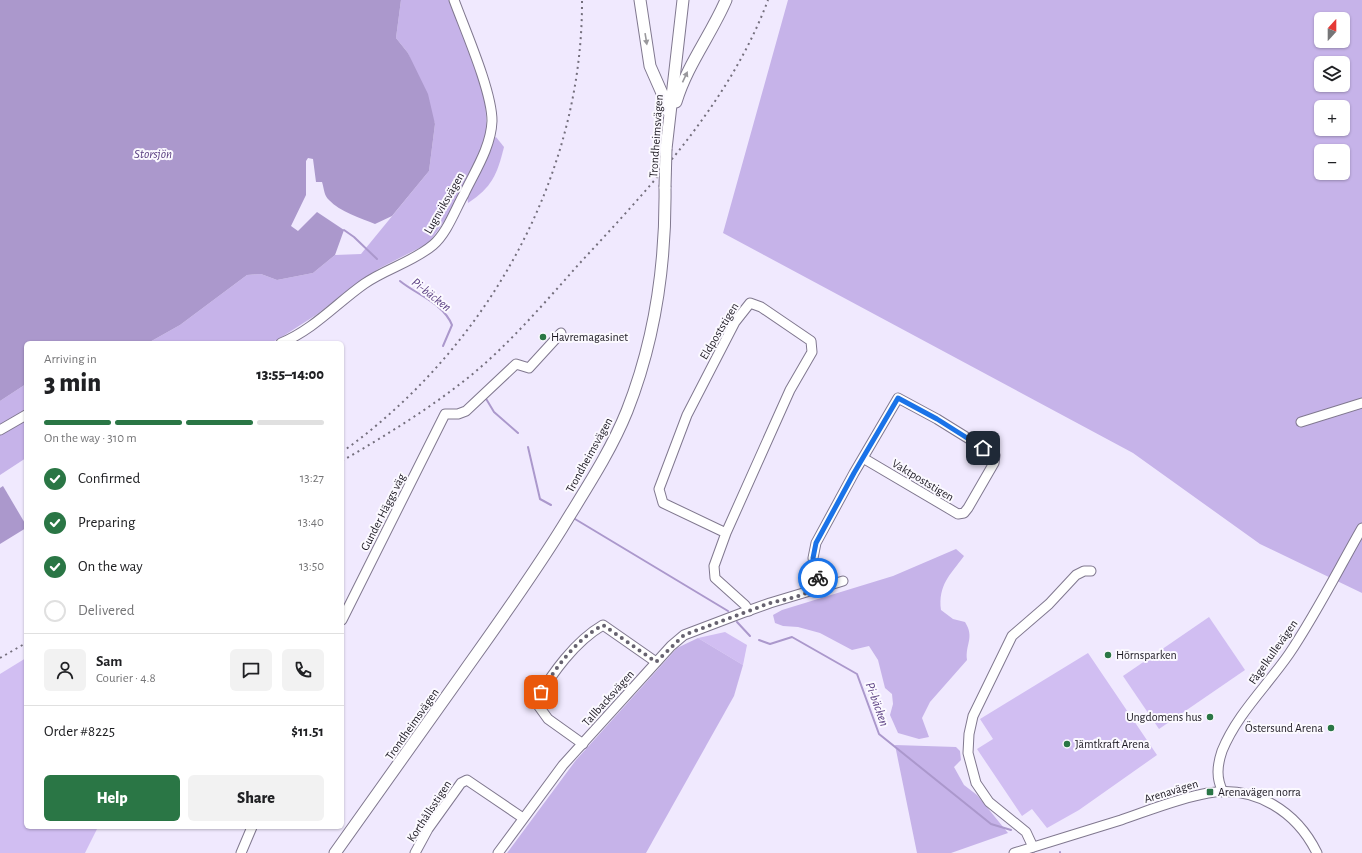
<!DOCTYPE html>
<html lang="en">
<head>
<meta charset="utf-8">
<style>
	body { margin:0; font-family:"Alegreya Sans",sans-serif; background:#f2f2f2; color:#202124; height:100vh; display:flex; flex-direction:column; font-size:15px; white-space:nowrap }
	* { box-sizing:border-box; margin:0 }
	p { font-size:13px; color:#757577 }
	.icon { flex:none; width:22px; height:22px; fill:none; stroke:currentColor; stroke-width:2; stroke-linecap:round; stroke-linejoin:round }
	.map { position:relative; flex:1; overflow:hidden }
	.side { position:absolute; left:24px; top:341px; width:320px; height:488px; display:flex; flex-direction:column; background:#fff; border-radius:6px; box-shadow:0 1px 3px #0004 }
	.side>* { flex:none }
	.needle { width:26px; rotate:21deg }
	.buttons { position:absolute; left:1314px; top:12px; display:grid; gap:8px }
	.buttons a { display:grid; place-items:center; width:36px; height:36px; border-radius:6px; background:#fff; box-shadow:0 1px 3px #0004; font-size:20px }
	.pin { position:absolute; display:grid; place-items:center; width:34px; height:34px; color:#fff; margin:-17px; border-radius:8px; box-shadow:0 2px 6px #0006 }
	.courier { position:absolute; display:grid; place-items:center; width:40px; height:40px; margin:-20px; border:3px solid #1a73e8; border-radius:50%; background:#fff; color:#222; box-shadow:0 1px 5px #0007 }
	.summary em { font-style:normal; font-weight:800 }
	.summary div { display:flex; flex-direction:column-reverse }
	.summary { display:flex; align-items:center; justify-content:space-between; height:68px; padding:0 20px }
	h1 { font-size:26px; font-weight:800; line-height:30px }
	.bar { display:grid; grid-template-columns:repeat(4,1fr); gap:6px 4px; align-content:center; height:48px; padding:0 20px }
	.bar i { height:5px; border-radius:3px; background:#e0e0e0 }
	.bar .on { background:#2a7645 }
	.bar p { grid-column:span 4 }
	.line { display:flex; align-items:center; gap:10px; padding:0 20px; border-top:1px solid #e0e0e0 }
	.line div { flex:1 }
	.round { display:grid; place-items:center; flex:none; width:42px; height:42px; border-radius:6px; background:#f2f2f2 }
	ol { padding:0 20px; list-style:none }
	li { display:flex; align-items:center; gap:12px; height:44px }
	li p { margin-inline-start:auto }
	li .icon { padding:4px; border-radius:50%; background:#2a7645; color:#fff; stroke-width:4 }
	li:last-child { color:#757577 }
	li i { width:22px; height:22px; border:2px solid #e0e0e0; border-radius:50% }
	.primary-button { display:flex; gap:8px; margin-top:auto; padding:8px 20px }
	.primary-button a { flex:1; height:46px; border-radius:6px; background:#2a7645; color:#fff; font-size:16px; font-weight:800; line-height:46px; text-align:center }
	.primary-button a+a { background:#f2f2f2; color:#202124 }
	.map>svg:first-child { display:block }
	.green { fill:#d1bef2 }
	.forest { fill:#c6b3e9; fill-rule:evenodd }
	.water { fill:#ab98cc }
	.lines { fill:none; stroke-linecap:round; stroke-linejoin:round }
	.stream { stroke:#ab98cc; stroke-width:2 }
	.minor-casing { stroke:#80788f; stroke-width:11 }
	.major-casing { stroke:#80788f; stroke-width:13 }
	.minor { stroke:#fff; stroke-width:9 }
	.major { stroke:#fff; stroke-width:11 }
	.rail { stroke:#746f7d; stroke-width:2; stroke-dasharray:2 4; stroke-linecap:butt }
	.major-bridge-casing { stroke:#80788f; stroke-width:13; stroke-linecap:butt }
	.major-bridge { stroke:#fff; stroke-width:11 }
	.oneway { fill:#99989c }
	.done { stroke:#66626f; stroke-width:4; stroke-dasharray:0 7.2 }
	.route { stroke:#1a73e8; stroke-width:5 }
	.poi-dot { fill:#2a7645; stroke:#fbf9ff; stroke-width:1.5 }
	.labels { text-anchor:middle; stroke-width:4; stroke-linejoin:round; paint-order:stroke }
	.street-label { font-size:12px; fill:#1c1922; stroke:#fbf9ff }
	.poi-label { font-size:12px; fill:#1c1922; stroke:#fbf9ff; text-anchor:start }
	.water-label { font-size:13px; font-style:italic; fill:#5c4183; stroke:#fbf9ff }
</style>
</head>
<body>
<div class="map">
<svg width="1362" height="853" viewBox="0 0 1362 853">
	<rect width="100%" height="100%" fill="#f0e9fe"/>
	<g class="green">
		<polygon points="1209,617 1245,670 1159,729 1123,676"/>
		<polygon points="725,632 747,645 743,665 698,638"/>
		<polygon points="1088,653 1157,755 1079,810 1047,828 1032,809 1022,816 977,749 993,739 980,719"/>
		<polygon points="26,658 26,827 98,827 85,853 0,853 0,674"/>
	</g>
	<g class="forest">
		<polygon points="401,0 451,0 485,98 487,134 476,163 445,220 429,243 380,268 357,283 316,315 277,340 268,343 148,343 180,325 247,275 261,274 277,280 313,273 335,255 361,254 429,171 435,124 408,53 396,38"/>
		<path d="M788 0H1362V593L1260 544 1133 453 723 233ZM1321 19H1343V41H1321ZM1321 63H1343V85H1321ZM1321 107H1343V129H1321ZM1321 151H1343V173H1321Z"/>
		<path d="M496 137 504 147C497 175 492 187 468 203L467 195 492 140Z"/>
		<polygon points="26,384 26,410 0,425 0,401"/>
		<polygon points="26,419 26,458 0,475 0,434"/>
		<path d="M956 549 964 556C950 575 938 585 941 610L953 619 965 622C975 638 965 644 967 660L930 702 922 718 929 737 919 739 898 733 890 715 893 704 892 694 885 688 878 660 869 646 852 650 820 633 798 627 783 626 775 623 773 615 782 610 893 576Z"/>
		<polygon points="698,638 743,665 734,696 646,853 507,853 576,760 677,648"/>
		<polygon points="895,745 956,747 960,751 961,760 954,767 964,785 977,795 1008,833 951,853 917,853"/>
	</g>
	<g class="water">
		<path d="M0 0H401L396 38 408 53 428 94 435 124 429 171 392 216 375 224C361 218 340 212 329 200 324 196 324 188 322 182H316L313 159 308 158 306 161V195L291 226 298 231 317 212 344 230 335 255 313 273 277 280 261 274 247 275 180 325 148 343H26V384L0 401Z"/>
		<polygon points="3,486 26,525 26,528 0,544 0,488"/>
	</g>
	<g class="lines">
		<g class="stream">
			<polyline points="344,230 354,237 377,259"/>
			<path d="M400 281C417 295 443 303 452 325L443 346"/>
			<polyline points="485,397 494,412 518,433"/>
			<polyline points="528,447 540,499 551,505"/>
			<polyline points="575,519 728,611"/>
			<polyline points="737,622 750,636"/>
			<polyline points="759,640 770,644 792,637 857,674 879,734 991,824 1011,830"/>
			<polyline points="1060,852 1060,853"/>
		</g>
		<defs>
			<g id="minor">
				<path d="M281 343C313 330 337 303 364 284 385 269 413 262 433 245 447 233 455 210 464 194 475 171 491 147 492 121 492 91 465 30 454 0"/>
				<polyline points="1301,422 1362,403"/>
				<polyline points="0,430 26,415"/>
				<polyline points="726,533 663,503 659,489 687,415 735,322 750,303 761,307 811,341 812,352 790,390 726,533 714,566 715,578 745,605 749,611"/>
				<polyline points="822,587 815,571 813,558 816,543 854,473 898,398 937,419 995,455 994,463 968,508 964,513 958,514 863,458"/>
				<polyline points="342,620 445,414 458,414 466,411 516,364 529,368 561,333"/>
				<path d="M583 744 548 719 535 701C553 673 574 642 603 625L656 662"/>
				<path d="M1223 792C1216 778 1217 766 1222 751 1237 714 1267 686 1289 654 1316 614 1338 570 1362 528"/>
				<polyline points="1033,847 1026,832 989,802 976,783 968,753 969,734 973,716 1012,636 1049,604 1076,575 1084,571 1091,571"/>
				<polyline points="241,853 252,827"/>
				<polyline points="415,853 428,829 461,783 467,780 523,818"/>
				<polyline points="498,853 563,765 671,646 684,635 742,613 770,603 843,581"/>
				<path d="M1014 853C1049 842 1086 831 1121 820 1150 810 1179 798 1208 793 1256 785 1297 812 1317 853"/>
			</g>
			<g id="major">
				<polyline points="640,0 650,66 665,100 667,110"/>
				<path d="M676 102C687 65 711 35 726 0"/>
				<polyline points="666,149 683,0"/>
				<path d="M335 853C378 793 421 733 463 673 497 625 531 578 562 528 585 490 610 453 627 411 655 340 666 264 665 187"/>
			</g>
		</defs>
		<use href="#minor" class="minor-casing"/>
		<use href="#major" class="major-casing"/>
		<use href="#minor" class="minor"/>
		<use href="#major" class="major"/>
		<g class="rail">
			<path d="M342 452C485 350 583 178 582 0"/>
			<path d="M342 461C388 434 434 406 475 372 513 340 546 301 579 264 652 185 730 102 768 0"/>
			<polyline points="0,658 26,643"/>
		</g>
		<defs>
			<polyline id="major-bridge" points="665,187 666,149"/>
		</defs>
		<use href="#major-bridge" class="major-bridge-casing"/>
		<use href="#major-bridge" class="major-bridge"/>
	</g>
	<defs><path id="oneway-solid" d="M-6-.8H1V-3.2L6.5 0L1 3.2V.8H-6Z"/></defs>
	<g class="oneway">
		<use href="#oneway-solid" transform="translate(646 39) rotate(81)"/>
		<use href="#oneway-solid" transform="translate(685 77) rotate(-65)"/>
	</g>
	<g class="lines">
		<path class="done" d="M541 692C556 667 577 639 603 625L656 662 684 635 770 603 796 597 822 587 818 578"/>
		<polyline class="route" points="818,578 813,558 816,543 854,473 898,398 937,419 983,448"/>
	</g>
	<g class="poi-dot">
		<circle cx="543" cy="337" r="4"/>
		<circle cx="1108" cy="655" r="4"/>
		<circle cx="1210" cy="717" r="4"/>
		<circle cx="1331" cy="728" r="4"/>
		<circle cx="1067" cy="744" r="4"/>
		<rect x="1206" y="788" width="8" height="8" rx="2"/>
	</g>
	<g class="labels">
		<g class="street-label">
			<text transform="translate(656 136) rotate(-86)" y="4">Trondheimsvägen</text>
			<text transform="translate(444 203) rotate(-60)" y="4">Lugnviksvägen</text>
			<text transform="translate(719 331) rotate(-59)" y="4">Eldpoststigen</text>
			<text transform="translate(589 455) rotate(-61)" y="4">Trondheimsvägen</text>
			<text transform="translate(923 480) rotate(31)" y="4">Vaktpoststigen</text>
			<text transform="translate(383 512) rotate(-63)" y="4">Gunder Häggs väg</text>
			<text transform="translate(1273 652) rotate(-55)" y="4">Fågelkullevägen</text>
			<text transform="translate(608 698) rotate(-48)" y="4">Tallbacksvägen</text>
			<text transform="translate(412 724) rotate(-55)" y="4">Trondheimsvägen</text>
			<text transform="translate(1171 791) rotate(-17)" y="4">Arenavägen</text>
			<text transform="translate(429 811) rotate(-57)" y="4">Korthållsstigen</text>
		</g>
		<g class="poi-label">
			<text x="551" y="341">Havremagasinet</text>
			<text x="1116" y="659">Hörnsparken</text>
			<text x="1202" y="721" text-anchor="end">Ungdomens hus</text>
			<text x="1323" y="732" text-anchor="end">Östersund Arena</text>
			<text x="1075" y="748">Jämtkraft Arena</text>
			<text x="1218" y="796">Arenavägen norra</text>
		</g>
		<g class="water-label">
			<text x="153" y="158">Storsjön</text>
			<text transform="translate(432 294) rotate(38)" y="5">Pi-bäcken</text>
			<text transform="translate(878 704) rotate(70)" y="5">Pi-bäcken</text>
		</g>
	</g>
</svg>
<div class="buttons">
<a><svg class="needle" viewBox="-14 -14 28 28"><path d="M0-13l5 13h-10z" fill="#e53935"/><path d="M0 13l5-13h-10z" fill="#757577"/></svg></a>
<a><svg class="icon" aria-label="layers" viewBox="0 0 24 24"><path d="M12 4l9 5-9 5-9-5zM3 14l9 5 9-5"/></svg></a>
<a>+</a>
<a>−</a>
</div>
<div class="pin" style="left:541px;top:692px;background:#ea580c"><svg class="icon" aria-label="bag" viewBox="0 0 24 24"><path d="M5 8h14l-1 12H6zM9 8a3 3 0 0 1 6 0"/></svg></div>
<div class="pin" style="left:983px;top:448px;background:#1f2937"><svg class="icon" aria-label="home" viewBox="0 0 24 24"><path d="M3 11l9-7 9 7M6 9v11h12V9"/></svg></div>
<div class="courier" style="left:818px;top:578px"><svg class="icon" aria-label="bike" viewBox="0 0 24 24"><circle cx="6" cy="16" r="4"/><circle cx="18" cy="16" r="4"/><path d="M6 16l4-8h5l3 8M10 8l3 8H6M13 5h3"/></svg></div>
<section class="side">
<div class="summary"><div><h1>3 min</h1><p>Arriving in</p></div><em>13:55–14:00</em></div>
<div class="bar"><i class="on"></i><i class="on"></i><i class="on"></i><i></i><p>On the way · 310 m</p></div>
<ol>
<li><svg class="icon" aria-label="check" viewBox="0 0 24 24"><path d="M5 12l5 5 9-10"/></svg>Confirmed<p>13:27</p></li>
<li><svg class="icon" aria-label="check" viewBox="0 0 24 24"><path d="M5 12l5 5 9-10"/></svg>Preparing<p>13:40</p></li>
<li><svg class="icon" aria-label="check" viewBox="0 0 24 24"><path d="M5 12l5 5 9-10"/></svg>On the way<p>13:50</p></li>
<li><i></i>Delivered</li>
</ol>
<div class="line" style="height:72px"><a class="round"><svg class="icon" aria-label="person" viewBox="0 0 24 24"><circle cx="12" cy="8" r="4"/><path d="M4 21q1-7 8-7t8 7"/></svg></a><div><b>Sam</b><p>Courier · 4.8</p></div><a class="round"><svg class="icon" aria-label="chat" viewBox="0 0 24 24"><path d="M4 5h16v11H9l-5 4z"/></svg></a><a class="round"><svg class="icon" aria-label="phone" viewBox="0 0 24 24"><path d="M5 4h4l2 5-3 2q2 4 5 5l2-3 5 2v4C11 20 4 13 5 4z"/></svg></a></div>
<div class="line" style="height:52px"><div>Order #8225</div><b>$11.51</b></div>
<div class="primary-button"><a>Help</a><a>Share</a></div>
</section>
</div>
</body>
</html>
